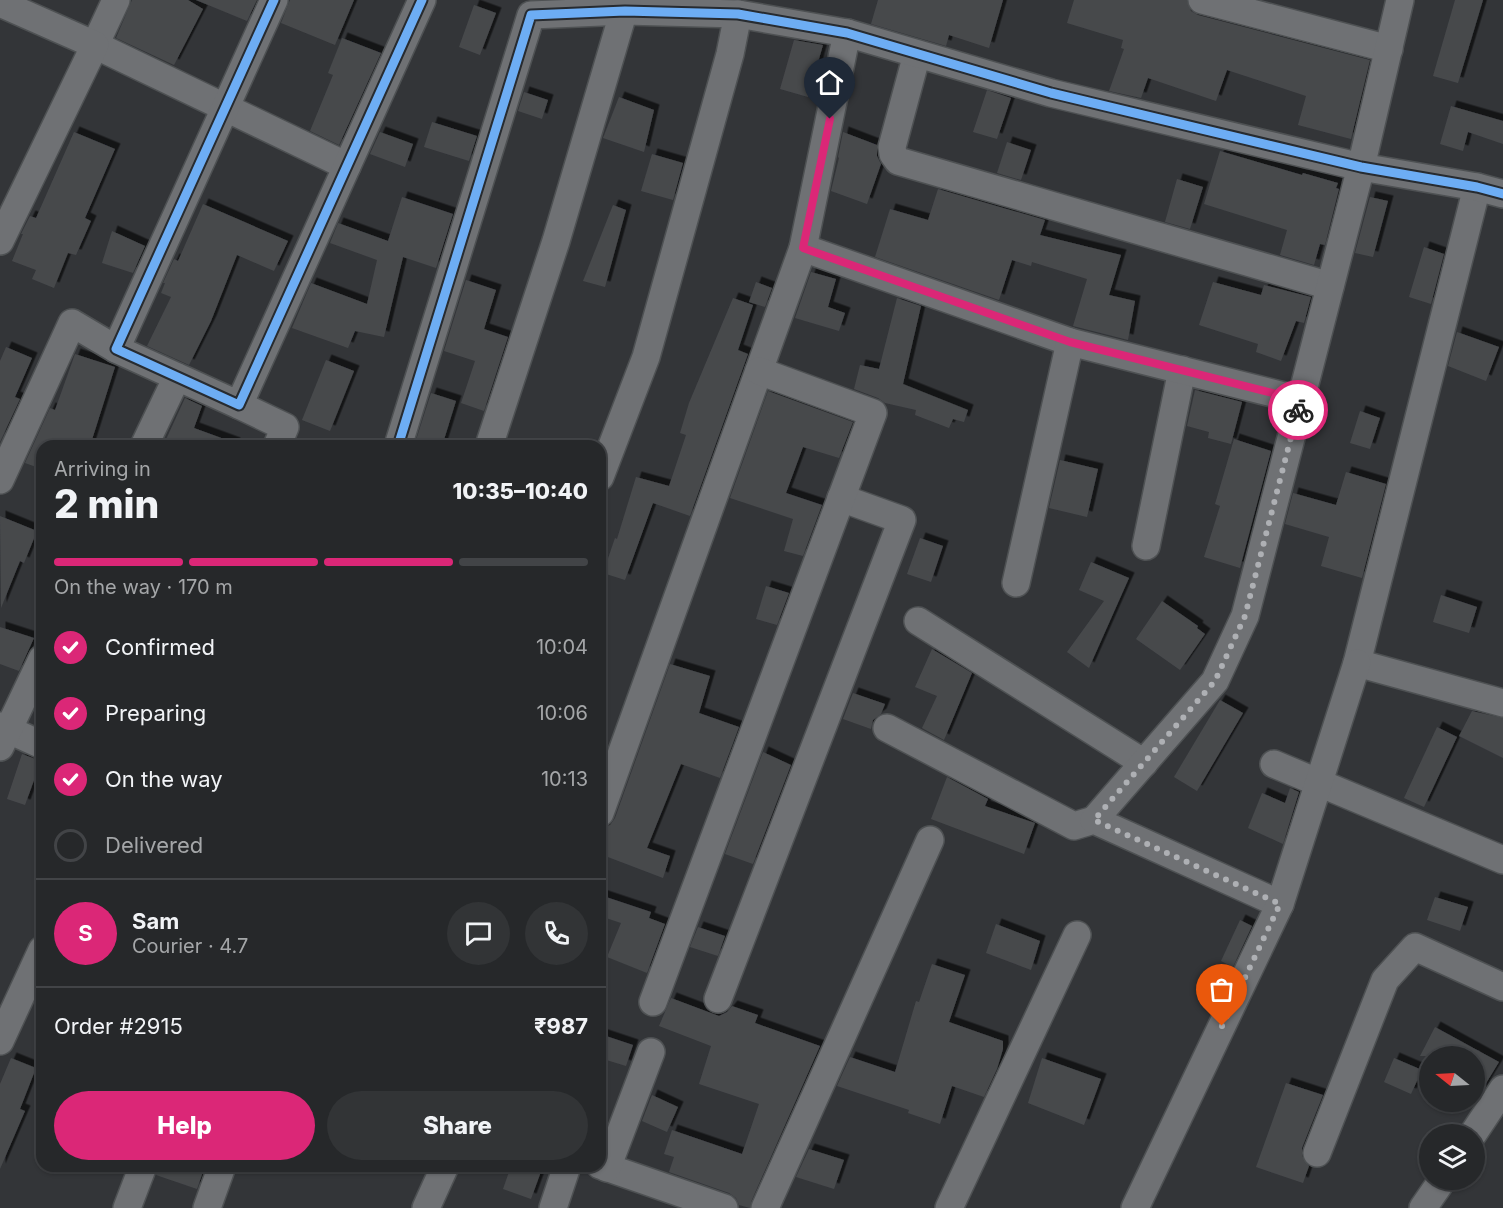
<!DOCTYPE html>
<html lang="en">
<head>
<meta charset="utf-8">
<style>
	body { margin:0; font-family:Inter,sans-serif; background:#323436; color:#f1f3f6; height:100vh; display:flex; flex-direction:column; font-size:22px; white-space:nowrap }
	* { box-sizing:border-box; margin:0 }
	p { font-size:20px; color:#a4a6a8 }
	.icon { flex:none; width:33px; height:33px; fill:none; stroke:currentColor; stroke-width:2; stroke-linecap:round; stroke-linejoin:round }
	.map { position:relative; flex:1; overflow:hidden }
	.sheet { position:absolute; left:36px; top:440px; width:570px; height:732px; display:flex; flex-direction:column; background:#26282a; border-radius:18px; box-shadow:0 2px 4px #0004,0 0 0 2px #424447 }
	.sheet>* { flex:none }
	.needle { width:39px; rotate:288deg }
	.controls { position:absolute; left:1419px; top:1046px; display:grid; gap:12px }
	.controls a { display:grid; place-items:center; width:66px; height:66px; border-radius:50%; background:#26282a; box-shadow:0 2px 4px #0004,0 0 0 2px #424447; font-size:30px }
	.pin { position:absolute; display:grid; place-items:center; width:51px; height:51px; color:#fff; margin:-62px -26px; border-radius:50% 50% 50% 0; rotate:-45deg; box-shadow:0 0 6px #0007 }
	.pin .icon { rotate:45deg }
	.courier { position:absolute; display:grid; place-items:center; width:60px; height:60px; margin:-30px; border:4px solid #db2777; border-radius:50%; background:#fff; color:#222; box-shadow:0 2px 8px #0007 }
	.headline em { font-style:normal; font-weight:800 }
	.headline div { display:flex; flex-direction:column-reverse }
	.headline { display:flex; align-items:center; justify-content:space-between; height:102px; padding:0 18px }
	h1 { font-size:39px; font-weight:800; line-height:45px }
	.bar { display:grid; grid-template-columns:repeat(4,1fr); gap:9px 6px; align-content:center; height:72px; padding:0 18px }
	.bar i { height:8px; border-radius:4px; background:#424447 }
	.bar .selected { background:#db2777 }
	.bar p { grid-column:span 4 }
	.line { display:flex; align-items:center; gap:15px; padding:0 18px; border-top:2px solid #424447 }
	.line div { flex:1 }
	.round { display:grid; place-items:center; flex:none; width:63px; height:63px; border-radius:32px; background:#323436 }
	ol { padding:0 18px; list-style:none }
	li { display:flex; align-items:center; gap:18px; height:66px }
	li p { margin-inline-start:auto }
	li .icon { padding:6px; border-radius:50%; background:#db2777; color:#fff; stroke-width:4 }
	li:last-child { color:#a4a6a8 }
	li i { width:33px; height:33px; border:3px solid #424447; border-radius:50% }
	.primary-button { display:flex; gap:12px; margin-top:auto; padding:12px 18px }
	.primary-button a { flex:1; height:69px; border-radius:36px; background:#db2777; color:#fff; font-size:24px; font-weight:800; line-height:69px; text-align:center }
	.primary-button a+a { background:#323436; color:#f1f3f6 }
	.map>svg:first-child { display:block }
	.building { fill:#47494c; filter:url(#shadow) }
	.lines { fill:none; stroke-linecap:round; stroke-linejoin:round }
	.minor-casing { stroke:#4e5153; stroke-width:30 }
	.minor { stroke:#6f7174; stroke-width:27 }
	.cycleway-casing { stroke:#272b30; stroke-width:13 }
	.cycleway { stroke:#6dadf4; stroke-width:9 }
	.done { stroke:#aeb0b4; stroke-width:6; stroke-dasharray:0 10.8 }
	.route { stroke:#db2777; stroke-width:8 }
</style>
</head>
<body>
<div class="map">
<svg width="1503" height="1208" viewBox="0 0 1503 1208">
	<defs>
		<filter id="shadow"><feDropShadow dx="5.5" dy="-5.5" stdDeviation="0" flood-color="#0009"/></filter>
	</defs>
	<rect width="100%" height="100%" fill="#333538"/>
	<g class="building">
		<polygon points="132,0 188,0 203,9 174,65 116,38"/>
		<polygon points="196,0 257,0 247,21"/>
		<polygon points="290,0 354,0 335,45 281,23"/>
		<polygon points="878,0 1003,0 989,48 949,35 946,46 871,24"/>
		<polygon points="1074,0 1187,0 1191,11 1198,15 1370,60 1351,139 1298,125 1306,96 1227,70 1216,101 1148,78 1141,98 1109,91 1124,49 1121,48 1123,40 1067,23"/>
		<polygon points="1455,0 1483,0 1458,83 1433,76"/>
		<polygon points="474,5 496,13 480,55 459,47"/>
		<polygon points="342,38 381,53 339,145 310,131 333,75 328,73"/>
		<polygon points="794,40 823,45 808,97 780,89"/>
		<polygon points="987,90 1011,98 997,139 973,132"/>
		<polygon points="524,92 548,100 542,119 518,111"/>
		<polygon points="619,97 654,110 644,152 603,138"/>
		<polygon points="1451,106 1503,121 1503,144 1468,132 1463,151 1440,144"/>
		<polygon points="432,122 477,136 469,161 424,147"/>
		<polygon points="74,132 115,149 85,218 91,221 76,255 68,253 54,288 32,279 36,270 12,261 23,234 21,234 30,216 36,218"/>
		<polygon points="380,132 413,144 405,167 370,154"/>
		<polygon points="843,132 877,145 877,156 881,164 867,204 831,191 839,158 838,157"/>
		<polygon points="1007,142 1031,150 1021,180 997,173"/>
		<polygon points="1220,151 1302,175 1303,173 1338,183 1336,188 1339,189 1325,245 1320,244 1314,265 1280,255 1287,230 1204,204"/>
		<polygon points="652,154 683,163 673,200 641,191"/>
		<polygon points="1177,179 1203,187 1190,229 1165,222"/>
		<polygon points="938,189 1045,220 1040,235 1121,255 1109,295 1135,301 1128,340 1073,326 1087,279 1032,262 1031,266 1012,260 999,300 875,257 890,209 928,220"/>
		<polygon points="402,197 453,214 436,268 403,257 384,337 355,331 348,348 292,328 311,283 367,304 377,260 330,243 338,223 388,241"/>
		<polygon points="1370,197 1388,201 1373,257 1355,253"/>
		<polygon points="203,204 288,241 274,271 237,255 211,321 189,365 147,346 171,297 161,293 165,283 163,283 174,259 178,261"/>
		<polygon points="613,205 626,210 605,287 583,281"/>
		<polygon points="112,231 145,246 133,273 102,263"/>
		<polygon points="1424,247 1444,254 1431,304 1409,297"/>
		<polygon points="811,272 836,279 828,307 845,313 839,331 795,318"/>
		<polygon points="466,280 496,290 484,329 508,337 484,411 461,403 475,361 444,351"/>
		<polygon points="756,282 772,288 765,307 749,302"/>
		<polygon points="1213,282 1261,295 1264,285 1311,297 1304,323 1296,321 1281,361 1256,352 1258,344 1199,325"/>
		<polygon points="733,298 753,305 738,350 748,354 690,516 653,503 625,580 603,573 615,538 617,539 636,477 669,486 686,435 680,433 689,403"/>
		<polygon points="897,298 921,306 903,384 968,410 964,422 953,419 949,428 915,415 916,410 885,403 878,398 854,389 860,365 879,369"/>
		<polygon points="1457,332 1499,347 1486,381 1448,366"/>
		<polygon points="6,347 32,358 15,397 20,399 0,442 0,361"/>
		<polygon points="75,354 115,367 90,446 42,446 42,469 25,463 50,408 55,410"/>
		<polygon points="326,360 354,371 330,431 302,420"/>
		<polygon points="1195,390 1242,402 1231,444 1208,438 1209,432 1187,426"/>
		<polygon points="768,391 853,422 839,458 803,447 786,493 822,505 803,556 784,551 793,519 730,498"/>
		<polygon points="431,393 456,401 442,446 432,446 416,440"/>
		<polygon points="185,398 202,406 194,428 235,443 235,446 163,446"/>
		<polygon points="1360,411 1380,418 1370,449 1350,443"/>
		<polygon points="1234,439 1271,451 1240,568 1204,557 1220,506 1215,504"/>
		<polygon points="1060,460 1098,469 1087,517 1049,508"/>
		<polygon points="1346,472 1386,484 1362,578 1321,566 1329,537 1285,524 1293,493 1336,505"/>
		<polygon points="0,516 37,531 24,563 20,561 1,608"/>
		<polygon points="920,538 943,546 931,582 907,574"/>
		<polygon points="1091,562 1129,578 1089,668 1067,652 1104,601 1079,590"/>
		<polygon points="766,586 789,593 777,625 756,619"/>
		<polygon points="1441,595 1477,607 1469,633 1433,622"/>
		<polygon points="1162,601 1198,626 1197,628 1205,634 1180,670 1136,639"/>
		<polygon points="0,627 34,638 19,671 0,664"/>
		<polygon points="932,649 972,673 944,740 922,728 937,696 915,687"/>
		<polygon points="670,664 710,676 699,713 739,727 720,778 681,764 647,848 670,856 663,878 600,854 600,828 610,825 615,818"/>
		<polygon points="853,693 885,704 881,714 873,720 871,729 843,719"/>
		<polygon points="1220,700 1243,713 1197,791 1174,777"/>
		<polygon points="1472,711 1503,718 1503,758 1459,736"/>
		<polygon points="1437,727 1457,737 1424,807 1404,798"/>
		<polygon points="763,752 791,765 753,864 725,854"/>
		<polygon points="22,754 41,761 25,805 7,799"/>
		<polygon points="947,777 988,799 985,806 1035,823 1024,854 931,819"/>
		<polygon points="1290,788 1299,792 1283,844 1248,828 1262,793 1285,803"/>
		<polygon points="600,895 651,912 649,918 665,924 647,973 607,957 621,923 600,916"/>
		<polygon points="1435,897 1468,907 1460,931 1427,920"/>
		<polygon points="1240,920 1252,926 1233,967 1221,961"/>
		<polygon points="996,924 1040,941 1031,970 986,953"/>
		<polygon points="698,927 725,936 718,956 690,947"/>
		<polygon points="932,964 965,975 949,1022 1003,1041 1003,1049 997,1069 984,1097 952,1086 940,1124 908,1113 909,1110 837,1086 850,1057 895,1072 916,1001 919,1002"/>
		<polygon points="671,998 719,1016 727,1012 732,1006 758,1015 755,1023 820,1046 751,1202 750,1208 739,1205 736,1198 729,1193 669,1172 674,1157 664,1154 672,1130 742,1154 759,1104 699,1084 711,1046 659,1026"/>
		<polygon points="1435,1027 1499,1062 1474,1103 1474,1056 1420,1056"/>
		<polygon points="600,1034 633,1045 626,1066 600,1058"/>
		<polygon points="11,1058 36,1068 20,1109 25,1111 0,1169 0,1084"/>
		<polygon points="1042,1058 1101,1079 1084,1125 1028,1103"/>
		<polygon points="1394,1058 1422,1070 1411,1094 1384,1082"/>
		<polygon points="1286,1083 1323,1095 1302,1148 1302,1156 1309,1166 1303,1183 1256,1167"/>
		<polygon points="652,1095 678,1107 667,1132 642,1121"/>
		<polygon points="809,1149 844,1160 834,1189 796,1177"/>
		<polygon points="158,1166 205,1166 197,1189 156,1175"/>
		<polygon points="511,1166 543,1166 531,1199 503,1189"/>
	</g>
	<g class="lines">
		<defs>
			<g id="minor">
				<polyline points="116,0 95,45 347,166"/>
				<polyline points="274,0 116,349 239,405 422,0"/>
				<polyline points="1202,0 1389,49"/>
				<polyline points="0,3 95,45 0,241"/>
				<polyline points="917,54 892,147 893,154 898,161 1330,286"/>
				<polyline points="1477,187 1357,663 1503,703"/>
				<polyline points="803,248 1070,342"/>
				<polyline points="239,405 285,427 277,446"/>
				<polyline points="144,446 177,377"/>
				<polyline points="398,446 531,15 625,11 738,14 847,33 1051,93 1361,167 1477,187 1503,194"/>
				<polyline points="489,446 556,241 627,0"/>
				<polyline points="600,477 646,357 730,54 738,14"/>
				<polyline points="0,480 72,323 116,349"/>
				<polyline points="1146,546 1182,370"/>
				<polyline points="1016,583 1070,342 1300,400"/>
				<polyline points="918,621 1144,763"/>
				<polyline points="0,726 42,745"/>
				<polyline points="887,728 1074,826 1094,820 1280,904"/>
				<polyline points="0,747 42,659"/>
				<polyline points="1274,764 1503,860"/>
				<polyline points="600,813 803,248 847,33"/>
				<polyline points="1094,820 1215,681 1245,616 1361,167 1400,0"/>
				<polyline points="718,999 902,520 841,498"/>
				<polyline points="653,1002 873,413 759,371"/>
				<polyline points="0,1041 42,950"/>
				<polyline points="1473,1134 1503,1089"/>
				<polyline points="1317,1153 1385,980 1415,947 1503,987"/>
				<polyline points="600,1165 724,1208"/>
				<polyline points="607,1168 651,1052"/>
				<polyline points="127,1208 143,1166"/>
				<polyline points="207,1208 222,1166"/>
				<polyline points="426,1208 445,1166"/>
				<polyline points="553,1208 567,1166"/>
				<polyline points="765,1208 930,840"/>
				<polyline points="949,1208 1077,935"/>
				<polyline points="1135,1208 1280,904 1357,663"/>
				<polyline points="1423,1208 1443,1179"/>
			</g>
		</defs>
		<use href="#minor" class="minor-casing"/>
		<use href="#minor" class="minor"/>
		<defs>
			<g id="cycleway">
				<polyline points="274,0 116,349 239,405 422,0"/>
				<polyline points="398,446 531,15 625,11 738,14 847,33 1051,93 1361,167 1477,187 1503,194"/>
			</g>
		</defs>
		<use href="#cycleway" class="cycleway-casing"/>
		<use href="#cycleway" class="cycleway"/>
	</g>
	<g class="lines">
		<polyline class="done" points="1222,1026 1280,904 1094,820 1215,681 1245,616 1298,410"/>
		<polyline class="route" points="830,119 803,248 1070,342 1300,400 1298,410"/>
	</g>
</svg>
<div class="controls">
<a><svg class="needle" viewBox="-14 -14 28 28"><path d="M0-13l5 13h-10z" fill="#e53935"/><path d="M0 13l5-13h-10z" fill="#a4a6a8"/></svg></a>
<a><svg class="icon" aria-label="layers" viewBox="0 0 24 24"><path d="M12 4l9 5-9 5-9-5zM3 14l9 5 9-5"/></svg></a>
</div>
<div class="pin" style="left:1222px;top:1026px;background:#ea580c"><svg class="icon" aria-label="bag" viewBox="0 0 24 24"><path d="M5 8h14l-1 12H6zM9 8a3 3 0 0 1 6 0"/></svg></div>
<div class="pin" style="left:830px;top:119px;background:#1f2937"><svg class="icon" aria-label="home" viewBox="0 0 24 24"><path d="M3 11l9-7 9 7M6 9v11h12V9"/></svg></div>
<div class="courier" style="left:1298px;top:410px"><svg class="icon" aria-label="bike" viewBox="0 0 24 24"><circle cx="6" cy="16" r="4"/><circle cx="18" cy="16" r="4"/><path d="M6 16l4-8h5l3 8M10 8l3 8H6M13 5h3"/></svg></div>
<section class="sheet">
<div class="headline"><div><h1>2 min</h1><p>Arriving in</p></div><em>10:35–10:40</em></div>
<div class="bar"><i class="selected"></i><i class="selected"></i><i class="selected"></i><i></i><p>On the way · 170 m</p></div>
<ol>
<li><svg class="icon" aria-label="check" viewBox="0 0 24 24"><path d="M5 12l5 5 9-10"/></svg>Confirmed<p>10:04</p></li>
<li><svg class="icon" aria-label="check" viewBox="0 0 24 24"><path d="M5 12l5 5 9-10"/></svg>Preparing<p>10:06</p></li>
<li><svg class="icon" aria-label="check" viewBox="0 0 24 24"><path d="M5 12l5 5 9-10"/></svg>On the way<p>10:13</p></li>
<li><i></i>Delivered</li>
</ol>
<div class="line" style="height:108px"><b class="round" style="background:#db2777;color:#fff">S</b><div><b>Sam</b><p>Courier · 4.7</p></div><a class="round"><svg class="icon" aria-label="chat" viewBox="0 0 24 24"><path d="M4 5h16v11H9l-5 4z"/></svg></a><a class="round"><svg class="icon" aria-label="phone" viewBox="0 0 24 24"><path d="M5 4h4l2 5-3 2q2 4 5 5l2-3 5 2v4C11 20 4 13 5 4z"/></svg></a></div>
<div class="line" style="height:78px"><div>Order #2915</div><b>₹987</b></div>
<div class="primary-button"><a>Help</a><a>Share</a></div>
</section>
</div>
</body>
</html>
